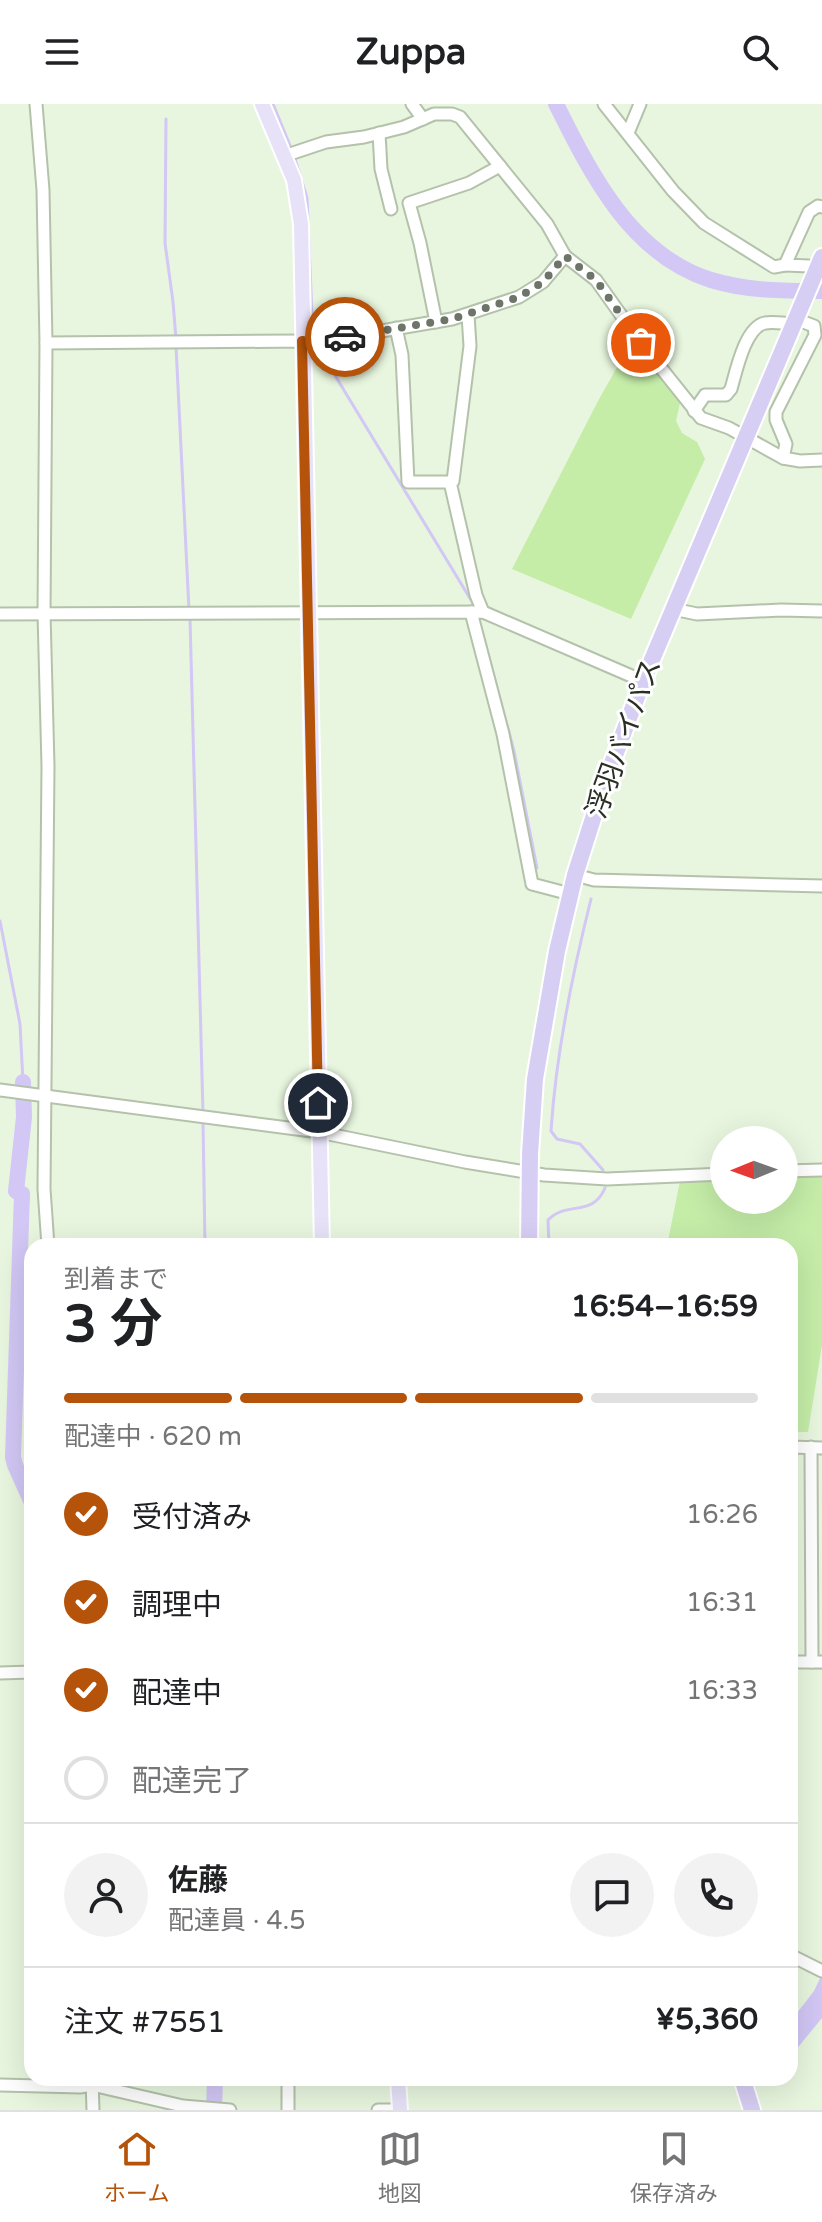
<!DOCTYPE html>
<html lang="ja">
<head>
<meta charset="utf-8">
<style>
	body { margin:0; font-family:"Varela Round","Noto Sans JP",sans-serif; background:#f2f2f2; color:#202124; height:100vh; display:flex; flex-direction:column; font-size:30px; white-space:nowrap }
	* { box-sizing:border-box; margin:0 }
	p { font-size:26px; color:#757577 }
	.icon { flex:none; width:44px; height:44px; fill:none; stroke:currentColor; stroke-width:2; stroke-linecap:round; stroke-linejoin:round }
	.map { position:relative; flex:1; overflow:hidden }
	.sheet { position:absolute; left:24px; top:1134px; width:774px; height:848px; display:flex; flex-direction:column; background:#fff; border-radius:24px; box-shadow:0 8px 32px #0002 }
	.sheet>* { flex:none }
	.needle { width:52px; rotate:269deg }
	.tools { position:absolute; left:710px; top:1022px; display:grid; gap:16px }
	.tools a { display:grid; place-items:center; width:88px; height:88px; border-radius:50%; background:#fff; box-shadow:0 8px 32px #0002; font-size:40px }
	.pin { position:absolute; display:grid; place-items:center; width:68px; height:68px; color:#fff; margin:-34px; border:4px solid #fff; border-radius:50%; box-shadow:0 2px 8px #0007 }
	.courier { position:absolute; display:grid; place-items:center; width:80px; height:80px; margin:-40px; border:6px solid #b45309; border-radius:50%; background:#fff; color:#222; box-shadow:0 2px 10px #0007 }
	.headline em { font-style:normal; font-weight:700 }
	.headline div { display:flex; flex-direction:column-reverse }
	.headline { display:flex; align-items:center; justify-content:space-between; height:136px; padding:0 40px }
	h1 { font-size:52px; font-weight:700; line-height:60px }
	.bar { display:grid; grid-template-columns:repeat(4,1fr); gap:12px 8px; align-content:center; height:96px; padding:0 40px }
	.bar i { height:10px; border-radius:6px; background:#e0e0e0 }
	.bar .active { background:#b45309 }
	.bar p { grid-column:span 4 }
	.line { display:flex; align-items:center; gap:20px; padding:0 40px; border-top:2px solid #e0e0e0 }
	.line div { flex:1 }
	.round { display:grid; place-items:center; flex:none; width:84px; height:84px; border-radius:42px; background:#f2f2f2 }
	ol { padding:0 40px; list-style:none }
	li { display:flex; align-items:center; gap:24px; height:88px }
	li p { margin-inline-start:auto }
	li .icon { padding:8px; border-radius:50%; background:#b45309; color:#fff; stroke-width:4 }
	li:last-child { color:#757577 }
	li i { width:44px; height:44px; border:4px solid #e0e0e0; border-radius:50% }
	header { display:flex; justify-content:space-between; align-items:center; height:104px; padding:0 40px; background:#fff; font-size:36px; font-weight:700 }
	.tab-bar { display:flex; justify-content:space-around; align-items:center; height:112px; border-top:2px solid #e0e0e0; background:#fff; font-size:22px; color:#757577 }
	.tab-bar a { display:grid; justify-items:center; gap:4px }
	.tab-bar .active { color:#b45309 }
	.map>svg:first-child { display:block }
	.green { fill:#c5eda8 }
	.water { fill:#d2c7f5 }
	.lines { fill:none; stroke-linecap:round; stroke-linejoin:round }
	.stream { stroke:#d2c7f5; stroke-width:3 }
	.river { stroke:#d2c7f5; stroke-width:16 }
	.minor-casing { stroke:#b4c2ab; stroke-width:15 }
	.major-casing { stroke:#fff; stroke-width:18 }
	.highway-casing { stroke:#fff; stroke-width:20 }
	.minor { stroke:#fff; stroke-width:11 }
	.major { stroke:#e7e2f8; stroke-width:14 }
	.highway { stroke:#d7cef4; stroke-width:16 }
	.done { stroke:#6c7567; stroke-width:8; stroke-dasharray:0 14.4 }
	.route { stroke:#b45309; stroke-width:10 }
	.labels { text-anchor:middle; stroke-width:6; stroke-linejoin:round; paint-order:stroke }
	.street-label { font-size:28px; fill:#2a2f26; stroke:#fefefe }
</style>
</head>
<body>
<header><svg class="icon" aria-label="menu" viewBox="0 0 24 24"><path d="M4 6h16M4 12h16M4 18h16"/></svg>Zuppa<svg class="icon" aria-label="search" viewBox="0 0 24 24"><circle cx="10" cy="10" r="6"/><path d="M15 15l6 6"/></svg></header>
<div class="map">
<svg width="822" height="2006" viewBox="0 0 822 2006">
	<rect width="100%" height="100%" fill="#e8f6df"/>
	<g class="green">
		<polygon points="625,224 680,299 676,317 682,329 697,338 705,355 631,515 512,465 598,297 625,249 617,233"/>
		<polygon points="822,1072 822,1241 808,1328 790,1328 790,1142 667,1142 680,1077 724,1075 724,1096 784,1096 784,1073"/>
	</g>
	<polygon class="water" points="822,1870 822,1914 790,1953 790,1918 814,1887"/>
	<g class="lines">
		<g class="stream">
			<polyline points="273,0 291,44"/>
			<polyline points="166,15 165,139 173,198 176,235"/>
			<polyline points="294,52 307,94 313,234"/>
			<polyline points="316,240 474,501"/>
			<polyline points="176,242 189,506"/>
			<polyline points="190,514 203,1010"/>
			<polyline points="479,516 514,647 537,764"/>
			<path d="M591 795C572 871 556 948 551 1027L557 1035 580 1040 603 1066"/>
			<polyline points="0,817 20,920 23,978"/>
			<polyline points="203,1018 205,1142"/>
			<path d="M549 1142 548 1116C568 1096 592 1114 605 1084"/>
			<polyline points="798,1563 822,1564"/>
		</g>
		<g class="river">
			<path d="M556 0C591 70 631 151 711 176 747 187 785 187 822 187"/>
			<polyline points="23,978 24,1013 16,1087 22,1090 13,1353 15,1361 32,1399"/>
			<polyline points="214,2006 215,1974"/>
		</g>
		<defs>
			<g id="minor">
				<polyline points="36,0 43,86 46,239 44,509 48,662 44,1085 48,1142"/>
				<polyline points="412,0 423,15"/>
				<polyline points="604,0 673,87 704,119 774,163 785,161"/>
				<polyline points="379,29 381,65 391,105"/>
				<polyline points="628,29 640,0"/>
				<polyline points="284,52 326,38 364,33 404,23 434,10 452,10 460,13 547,120 565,152 596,176 641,239 701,314 729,324 783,354 800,357 822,356"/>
				<polyline points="809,162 785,161 809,108 818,102 822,103"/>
				<polyline points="468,211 470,242 453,377 450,378 476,491 483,508"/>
				<polyline points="436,218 420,139 409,99 469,79 500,62"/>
				<polyline points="396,224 402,251 408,378 450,378"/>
				<polyline points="46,239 302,237 311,239 452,215 519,193 543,178 565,152"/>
				<path d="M694 307 705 291H726L731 285C736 268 745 223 765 219 771 218 778 219 784 219"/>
				<polyline points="783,354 786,340 776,316 776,308 815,231 814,222 806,219"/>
				<polyline points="673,505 697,510 781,506 822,507"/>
				<polyline points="471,508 503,630 532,780 570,790"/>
				<polyline points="0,510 483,508 643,577"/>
				<polyline points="575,771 594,776 822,782"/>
				<polyline points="0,986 319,1028 465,1058 544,1071 607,1075 724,1070"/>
				<polyline points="784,1067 822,1066"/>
				<polyline points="790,1343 822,1344"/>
				<polyline points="811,1343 812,1558"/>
				<polyline points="790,1558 822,1558"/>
				<polyline points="0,1569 32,1568"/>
				<polyline points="790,1851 822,1867"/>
				<polyline points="288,1974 288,2006"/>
				<polyline points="92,1975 93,2006"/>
				<polyline points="0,1981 80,1983 92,1981 183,2002 230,2006"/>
				<polyline points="378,2006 400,2006"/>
			</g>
			<g id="major">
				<polyline points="262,0 294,76 301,120 322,1142"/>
				<polyline points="398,1974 400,2006"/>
			</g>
			<g id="highway">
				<polyline points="529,1142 530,1050 535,975 557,847 575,771 603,683 643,577 822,153"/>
				<polyline points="742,1974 752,2006"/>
			</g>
		</defs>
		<use href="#minor" class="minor-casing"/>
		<use href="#major" class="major-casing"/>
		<use href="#highway" class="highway-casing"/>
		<use href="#minor" class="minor"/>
		<use href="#major" class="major"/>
		<use href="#highway" class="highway"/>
	</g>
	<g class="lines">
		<polyline class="done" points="345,233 452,215 519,193 543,178 565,152 596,176 641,239"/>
		<polyline class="route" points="318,999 302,237 311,239 345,233"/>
	</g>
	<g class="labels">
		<g class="street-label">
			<text transform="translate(623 634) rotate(-70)" y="10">浮羽バイパス</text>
		</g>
	</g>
</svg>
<div class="tools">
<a><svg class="needle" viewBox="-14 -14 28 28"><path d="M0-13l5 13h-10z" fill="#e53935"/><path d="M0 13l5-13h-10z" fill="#757577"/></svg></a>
</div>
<div class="pin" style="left:641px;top:239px;background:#ea580c"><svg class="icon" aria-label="bag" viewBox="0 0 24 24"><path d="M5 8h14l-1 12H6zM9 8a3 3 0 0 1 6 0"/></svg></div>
<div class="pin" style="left:318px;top:999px;background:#1f2937"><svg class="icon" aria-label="home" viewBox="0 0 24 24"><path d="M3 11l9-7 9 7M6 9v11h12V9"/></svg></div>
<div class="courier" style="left:345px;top:233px"><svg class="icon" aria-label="car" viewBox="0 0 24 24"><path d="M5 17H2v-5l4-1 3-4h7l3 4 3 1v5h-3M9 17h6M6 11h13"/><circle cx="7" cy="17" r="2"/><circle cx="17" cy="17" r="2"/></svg></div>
<section class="sheet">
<div class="headline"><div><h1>3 分</h1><p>到着まで</p></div><em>16:54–16:59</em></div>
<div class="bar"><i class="active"></i><i class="active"></i><i class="active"></i><i></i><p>配達中 · 620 m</p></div>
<ol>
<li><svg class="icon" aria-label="check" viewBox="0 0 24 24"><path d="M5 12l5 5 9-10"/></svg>受付済み<p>16:26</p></li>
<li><svg class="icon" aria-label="check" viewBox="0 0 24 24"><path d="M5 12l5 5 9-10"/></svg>調理中<p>16:31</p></li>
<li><svg class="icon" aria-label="check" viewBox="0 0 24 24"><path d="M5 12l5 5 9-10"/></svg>配達中<p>16:33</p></li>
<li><i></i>配達完了</li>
</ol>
<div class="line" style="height:144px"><a class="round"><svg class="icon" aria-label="person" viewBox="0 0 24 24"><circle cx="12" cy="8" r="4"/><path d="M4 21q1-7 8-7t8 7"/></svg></a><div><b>佐藤</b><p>配達員 · 4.5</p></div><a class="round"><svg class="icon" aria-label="chat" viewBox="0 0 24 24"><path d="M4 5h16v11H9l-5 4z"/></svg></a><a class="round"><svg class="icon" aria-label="phone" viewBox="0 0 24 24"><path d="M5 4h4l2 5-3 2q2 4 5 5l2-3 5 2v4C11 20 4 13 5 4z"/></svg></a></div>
<div class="line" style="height:104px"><div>注文 #7551</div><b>¥5,360</b></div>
</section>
</div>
<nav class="tab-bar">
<a class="active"><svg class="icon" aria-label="home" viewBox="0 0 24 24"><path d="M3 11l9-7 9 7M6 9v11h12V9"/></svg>ホーム</a>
<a><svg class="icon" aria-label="map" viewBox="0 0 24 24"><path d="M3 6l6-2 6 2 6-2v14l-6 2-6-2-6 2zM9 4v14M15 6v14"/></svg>地図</a>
<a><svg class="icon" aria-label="saved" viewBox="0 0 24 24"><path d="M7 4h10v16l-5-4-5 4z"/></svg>保存済み</a>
</nav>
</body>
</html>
